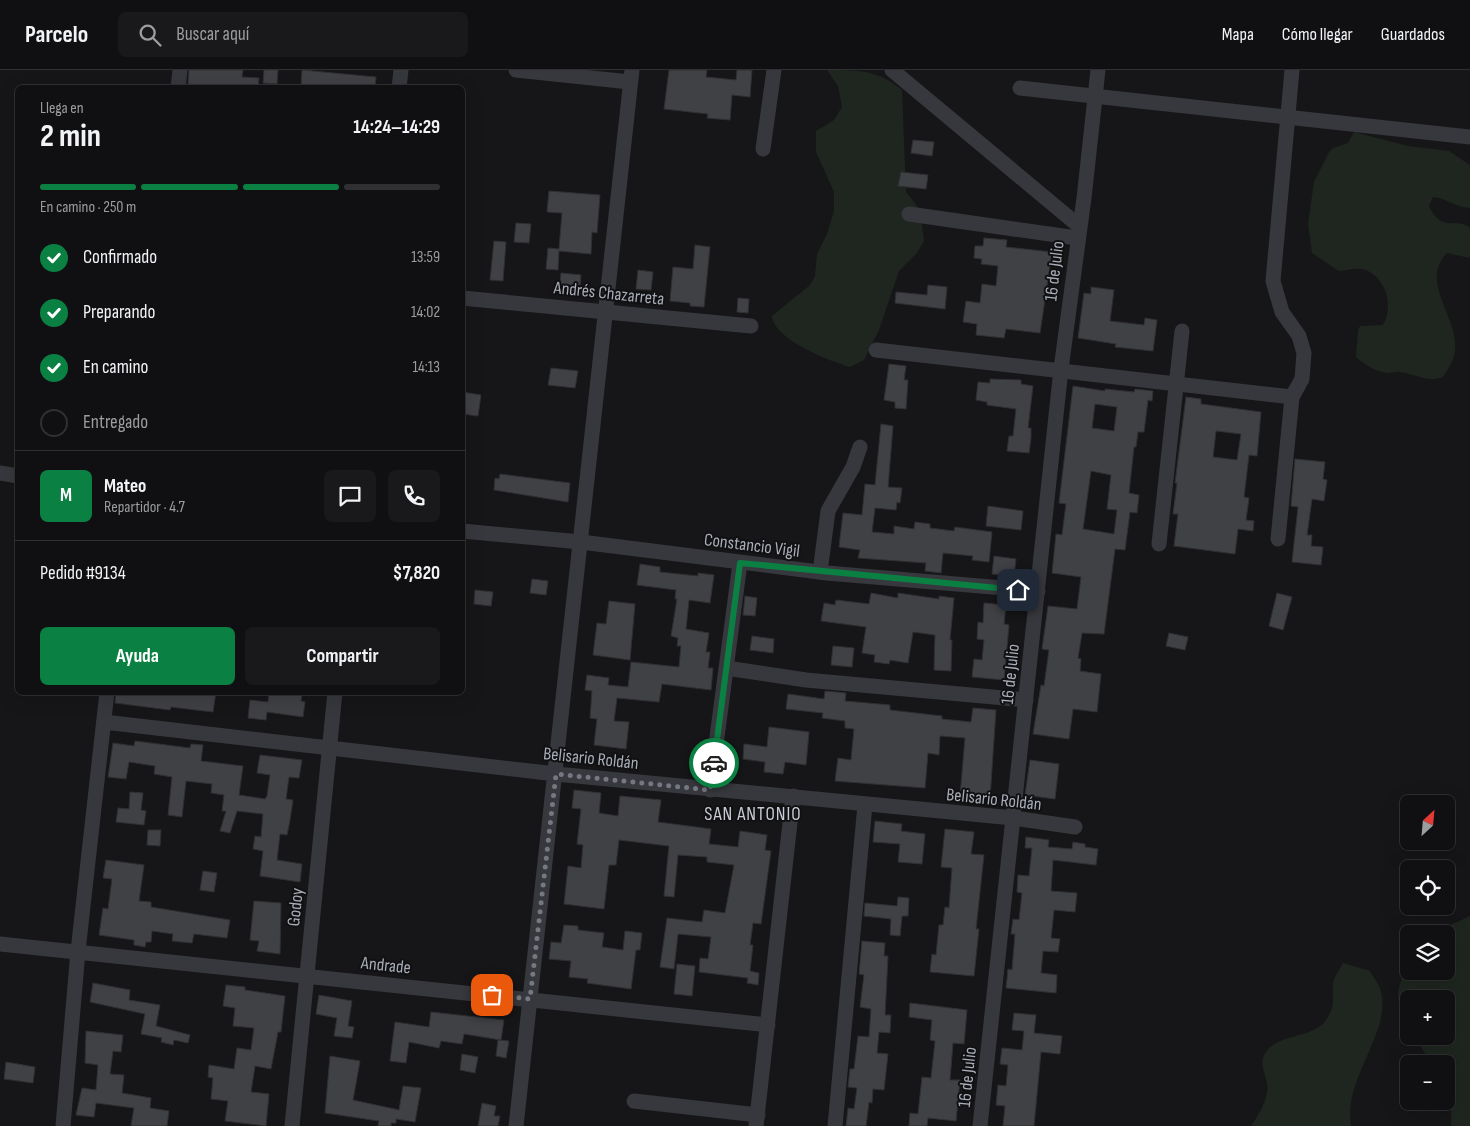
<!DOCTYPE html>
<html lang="es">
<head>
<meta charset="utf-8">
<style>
	body { margin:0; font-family:"Sofia Sans Condensed",sans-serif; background:#19191b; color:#f1f3f6; height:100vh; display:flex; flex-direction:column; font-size:19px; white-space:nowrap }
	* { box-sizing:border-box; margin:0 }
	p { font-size:16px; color:#9c9d9f }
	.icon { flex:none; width:28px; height:28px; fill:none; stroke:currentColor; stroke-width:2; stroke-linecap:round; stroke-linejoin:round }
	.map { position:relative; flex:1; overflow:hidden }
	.panel { position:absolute; left:15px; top:15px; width:450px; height:610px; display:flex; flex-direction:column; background:#101012; border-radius:8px; box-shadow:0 5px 20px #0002,0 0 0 1px #303032 }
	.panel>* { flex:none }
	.needle { width:32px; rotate:26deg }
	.controls { position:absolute; left:1400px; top:725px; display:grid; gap:10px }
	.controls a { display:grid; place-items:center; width:55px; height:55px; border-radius:8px; background:#101012; box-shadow:0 5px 20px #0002,0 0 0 1px #303032; font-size:25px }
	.pin { position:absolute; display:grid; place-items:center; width:42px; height:42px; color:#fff; margin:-21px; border-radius:10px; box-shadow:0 2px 8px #0006 }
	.courier { position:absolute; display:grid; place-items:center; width:50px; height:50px; margin:-25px; border:4px solid #0b8043; border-radius:50%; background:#fff; color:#222; box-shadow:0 1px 6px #0007 }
	.headline em { font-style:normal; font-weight:700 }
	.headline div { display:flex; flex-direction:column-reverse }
	.headline { display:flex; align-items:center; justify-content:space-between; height:85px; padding:0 25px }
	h1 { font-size:32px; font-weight:700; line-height:38px }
	.bar { display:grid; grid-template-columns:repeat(4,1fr); gap:8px 5px; align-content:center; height:60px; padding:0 25px }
	.bar i { height:6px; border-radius:4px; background:#303032 }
	.bar .selected { background:#0b8043 }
	.bar p { grid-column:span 4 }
	.line { display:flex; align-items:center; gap:12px; padding:0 25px; border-top:1px solid #303032 }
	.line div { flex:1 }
	.round { display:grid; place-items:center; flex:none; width:52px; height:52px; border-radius:8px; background:#19191b }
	ol { padding:0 25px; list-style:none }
	li { display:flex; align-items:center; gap:15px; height:55px }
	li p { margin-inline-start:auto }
	li .icon { padding:5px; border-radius:50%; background:#0b8043; color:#fff; stroke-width:4 }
	li:last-child { color:#9c9d9f }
	li i { width:28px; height:28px; border:2px solid #303032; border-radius:50% }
	.primary-button { display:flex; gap:10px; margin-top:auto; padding:10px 25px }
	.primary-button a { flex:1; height:58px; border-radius:8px; background:#0b8043; color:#fff; font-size:20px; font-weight:700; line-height:58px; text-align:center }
	.primary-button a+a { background:#19191b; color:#f1f3f6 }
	header { display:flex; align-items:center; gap:30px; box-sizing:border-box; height:70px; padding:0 25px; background:#101012; border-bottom:1px solid #303032 }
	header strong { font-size:24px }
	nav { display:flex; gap:28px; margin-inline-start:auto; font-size:18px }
	.search { width:350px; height:45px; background:#19191b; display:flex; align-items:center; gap:12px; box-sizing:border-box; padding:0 18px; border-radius:8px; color:#9c9d9f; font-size:19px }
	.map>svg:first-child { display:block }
	.green { fill:#1e261f }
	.building { fill:#404145; stroke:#303034; fill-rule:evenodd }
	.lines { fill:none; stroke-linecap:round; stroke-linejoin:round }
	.minor { stroke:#37383d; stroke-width:15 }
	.done { stroke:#757880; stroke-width:5; stroke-dasharray:0 9 }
	.route { stroke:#0b8043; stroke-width:6 }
	.labels { text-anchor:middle; stroke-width:4; stroke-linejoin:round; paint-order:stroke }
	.street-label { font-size:18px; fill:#a8adb8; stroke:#111113 }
	.neighbourhood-label { font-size:19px; letter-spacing:1px; fill:#c9ccd4; stroke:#111113 }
</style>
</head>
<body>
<header>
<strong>Parcelo</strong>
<div class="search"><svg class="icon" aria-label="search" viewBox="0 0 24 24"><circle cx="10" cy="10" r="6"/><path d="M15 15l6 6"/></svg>Buscar aquí</div>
<nav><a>Mapa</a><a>Cómo llegar</a><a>Guardados</a></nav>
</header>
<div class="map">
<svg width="1470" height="1056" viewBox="0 0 1470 1056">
	<rect width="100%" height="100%" fill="#161618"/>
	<g class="green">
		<path d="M827 0C860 0 878 0 902 20L906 122 920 140 924 171 917 183 899 201 879 260 864 290 850 297C830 291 774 270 772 246L810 215 815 206 817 184 827 164 834 141V122L816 82V61L834 50 842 37 838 16Z"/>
		<path d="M1354 62 1408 76 1449 81 1470 95V138C1456 138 1447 128 1433 127L1429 136C1442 164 1456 146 1470 158V188L1447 183C1419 212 1458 247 1455 279 1455 289 1448 299 1443 307 1427 313 1416 304 1400 302 1396 301 1392 303 1388 303 1376 302 1365 295 1356 287L1358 260 1360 256 1383 255C1393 237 1388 210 1366 200 1358 197 1347 200 1339 201L1312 183 1308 154 1314 112 1329 82 1333 78 1348 73Z"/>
		<path d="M1470 846V1056H1451C1453 1034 1446 1015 1446 994H1431L1415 966H1446V929H1409V954C1396 929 1393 922 1409 897V901H1446V864H1437L1440 860Z"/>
		<path d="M1343 893 1370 901C1373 907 1380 915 1381 922 1391 964 1343 1008 1351 1056H1251C1258 1045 1265 1035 1267 1022 1270 1008 1256 995 1266 982 1279 963 1313 969 1326 950 1336 936 1332 929 1333 914 1334 907 1340 899 1343 893Z"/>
	</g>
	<g class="building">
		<polygon points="189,0 243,0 242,7 259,8 258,18 188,15"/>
		<polygon points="264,0 278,0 277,14 263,13"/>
		<polygon points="302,0 376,7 375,18 301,18"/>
		<polygon points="669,0 707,0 706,7 736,10 737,0 752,0 750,27 732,25 730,50 707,48 708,44 664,39"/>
		<polygon points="913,70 934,72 932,86 911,83"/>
		<polygon points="901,102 928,105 926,119 898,116"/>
		<polygon points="549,121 600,125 597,163 592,162 591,184 559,181 558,200 546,199 548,178 559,179 562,143 547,142"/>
		<polygon points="516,153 531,154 529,173 514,172"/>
		<polygon points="984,168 1007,170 1006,177 1052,182 1040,263 1006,259 1004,268 976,265 977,254 963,252 966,231 980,233 982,214 996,216 998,196 981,194 982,189 974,188 975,176 983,176"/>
		<polygon points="494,171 506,172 503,211 490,210"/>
		<polygon points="695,175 710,177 704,237 690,236 690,233 670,231 673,197 693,199"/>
		<polygon points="638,200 653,202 651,220 636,219"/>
		<polygon points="561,203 581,205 580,216 560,215"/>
		<polygon points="928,215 947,217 945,239 895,233 896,222 927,225"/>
		<polygon points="1091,217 1114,220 1110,251 1144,255 1145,248 1157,250 1153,281 1115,277 1116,274 1078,268 1084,223 1091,224"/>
		<polygon points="738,228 749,229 748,243 737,242"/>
		<polygon points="889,294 906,296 904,310 908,310 906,339 895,338 895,332 884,330"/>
		<polygon points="551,298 578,301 575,318 548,315"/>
		<polygon points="990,309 1021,310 1021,314 1033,316 1028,358 1031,358 1031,368 1029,383 1007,381 1009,366 1013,366 1016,339 987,335 987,332 976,330 978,312 990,313"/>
		<path d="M1073 316 1105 321V319L1134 322 1135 319 1153 321 1152 331 1148 330 1144 362H1138L1136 377H1134L1129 423 1139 425 1137 443 1130 442 1125 480 1115 479 1104 564 1082 563 1078 588 1081 589 1080 601 1101 604 1097 642 1073 639 1069 669 1033 664 1041 615 1044 616 1049 580 1042 579 1048 536 1077 539 1081 507 1052 503 1056 464 1062 465 1066 434 1059 433ZM1095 334 1117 337 1114 361 1092 358ZM1091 401 1111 405 1107 439 1117 440 1114 464 1083 459Z"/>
		<polygon points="462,322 481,325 478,346 462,344"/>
		<path d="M1186 327 1201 329V334L1261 342 1257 386 1249 385 1244 427 1249 428 1246 450 1254 451 1253 461 1238 459 1235 484 1174 476 1178 444H1173L1177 413H1175ZM1216 361 1241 364 1237 390 1213 387Z"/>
		<polygon points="881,354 893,356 888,417 902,418 900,433 897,432 896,440 875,438 872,462 894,464 894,456 914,459 915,452 930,454 930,458 954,461 955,457 992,462 989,492 972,490 973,486 943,483 941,503 925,501 926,493 858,488 860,480 839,477 843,443 862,445 865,414 875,415"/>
		<polygon points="1295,389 1325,392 1323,409 1327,410 1324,431 1312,429 1307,465 1312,465 1311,476 1323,477 1321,495 1292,492 1298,437 1291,436"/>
		<polygon points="500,404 570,413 568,432 494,420 495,408 499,409"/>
		<polygon points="988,436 1023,441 1021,460 986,456"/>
		<polygon points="994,486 1016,489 1014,506 992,504"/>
		<polygon points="640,494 660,497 660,502 698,506 698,503 714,505 710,533 689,530 686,559 709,563 706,582 710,582 708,598 713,598 711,620 662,614 659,632 617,628 614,651 629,652 626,679 594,675 597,649 590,648 592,621 585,620 587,605 609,608 608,615 628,617 631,592 679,597 681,576 677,576 678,568 671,566 677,529 675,529 676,520 637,515"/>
		<polygon points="532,509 548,511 546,525 530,523"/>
		<polygon points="475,520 493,522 491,536 474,534"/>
		<polygon points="871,523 898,528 898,523 939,529 939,526 954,528 950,570 952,570 951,601 934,600 935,565 913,562 908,593 890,590 889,594 874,592 875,585 862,583 866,557 821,551 824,533 835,535 836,530 869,534"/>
		<polygon points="1277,523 1292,527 1283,560 1269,556"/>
		<polygon points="745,526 757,528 755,546 743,545"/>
		<polygon points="609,531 635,534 630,590 593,585 597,553 606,554"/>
		<polygon points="984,533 1006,535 1004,554 1009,555 1004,610 972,607 974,589 982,590 984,570 977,569 978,552 983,553"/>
		<polygon points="1169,563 1188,567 1185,580 1166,576"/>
		<polygon points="752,566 774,569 773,583 750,580"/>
		<polygon points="833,576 854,578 852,597 831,595"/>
		<polygon points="825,621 846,623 845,631 890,635 890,640 942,646 942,649 971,652 973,638 996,640 990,729 960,726 965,668 940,666 939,685 928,683 925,718 835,711 838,688 851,690 854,659 845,658 845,651 822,648 823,643 786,639 788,624 824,629"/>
		<polygon points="116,622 216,622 213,642 171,637 170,640 115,633"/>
		<polygon points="269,622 302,622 301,631 305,632 303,647 267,642 266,650 248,648 250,630 268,632"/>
		<polygon points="769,657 809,662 806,695 785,692 783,704 764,702 765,692 743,689 744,674 767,677"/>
		<polygon points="135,671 190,678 191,674 203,675 201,691 243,696 239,725 265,729 267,726 270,705 257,703 260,685 302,690 299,708 289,707 286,729 293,730 290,750 287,765 280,764 277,790 302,794 300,812 260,806 263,781 253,779 255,766 261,767 263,744 237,741 230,763 220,761 226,741 222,741 224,725 211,723 212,714 186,711 182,747 168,745 172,707 154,704 155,696 129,692 126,709 108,707 113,673 134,676"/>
		<polygon points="1030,690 1059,694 1055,729 1025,725"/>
		<polygon points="574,720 601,723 599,743 618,746 620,726 661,730 658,752 711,759 709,774 738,777 740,761 767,765 765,780 771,781 761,854 753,853 750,875 753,875 750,901 759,903 758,915 747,913 748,908 699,902 700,888 708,889 711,867 678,864 674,899 660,897 667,848 702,852 704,840 725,843 734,795 707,792 707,787 678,785 674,827 664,826 669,776 619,770 616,795 609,795 604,839 564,834 568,796 581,798 583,775 577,774 581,739 572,738"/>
		<polygon points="130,722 143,723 141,740 146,741 144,755 116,752 118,738 129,739"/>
		<polygon points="875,751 902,754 901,761 925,764 922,794 898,792 900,774 873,772"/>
		<polygon points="945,759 974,762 971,784 984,785 976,859 979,859 974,906 930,902 932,884 936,885 939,855 943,855 945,837 949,838 952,798 941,797"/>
		<polygon points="148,760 161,760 160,776 147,775"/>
		<polygon points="1026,767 1049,770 1048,777 1072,779 1073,772 1085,774 1085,777 1098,779 1096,795 1053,790 1051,821 1077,823 1075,842 1054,840 1051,868 1060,869 1058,882 1043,881 1041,903 1057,905 1056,923 1006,918 1008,899 1012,900 1015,864 1011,864 1013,849 1019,850 1022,823 1017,822 1018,805 1029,806 1032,778 1025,778"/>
		<polygon points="106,790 144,795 139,831 151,832 151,837 230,850 227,868 194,864 192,873 172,871 173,864 152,861 151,872 146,872 145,877 134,875 134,870 99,865 103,838 108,839 112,809 103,808"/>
		<polygon points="203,801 217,803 214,822 200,820"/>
		<polygon points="898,827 909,828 908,846 902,846 900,866 890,865 891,849 864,846 865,833 897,836"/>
		<polygon points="254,831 281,833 280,884 257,881 259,871 250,870"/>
		<polygon points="564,855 578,856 578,860 604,863 602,877 623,880 625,861 642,863 640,880 636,880 631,919 587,913 588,909 569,907 571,891 549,889 551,872 561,873"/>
		<polygon points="862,871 885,873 884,886 888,886 885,945 891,945 890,963 879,962 877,983 888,984 884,1020 873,1019 872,1033 869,1032 866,1056 846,1056 848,1038 854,1039 857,1018 848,1017 850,999 854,999 858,966 869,967 871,939 860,937 864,905 859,904"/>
		<polygon points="677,894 695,896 692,926 674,924"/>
		<polygon points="93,913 130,920 129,930 160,935 156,956 190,965 188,973 174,970 173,975 161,972 162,968 141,964 145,944 90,932"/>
		<polygon points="226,915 245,917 245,920 285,926 281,962 278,962 271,999 255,996 251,1022 269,1024 266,1056 225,1051 228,1031 211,1029 213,1008 208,1007 209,995 234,999 237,978 251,980 254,958 233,956 235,938 223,936"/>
		<polygon points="319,925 352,931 348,956 354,957 352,968 334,966 337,948 316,944"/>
		<polygon points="910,933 967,940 964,974 953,973 950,1010 960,1010 956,1051 928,1048 927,1056 909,1056 910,1043 918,1044 922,1007 931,1008 935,971 930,970 932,950 909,947"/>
		<polygon points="431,942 504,950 501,970 464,964 462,974 441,971 439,978 409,972 406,993 390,991 395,952 429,957"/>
		<polygon points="1014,943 1036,945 1034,963 1062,966 1060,984 1041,982 1034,1056 1003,1056 1005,1036 996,1035 998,1015 1006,1016 1008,995 1000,994 1002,978 1022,980 1024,961 1012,960"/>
		<polygon points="86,961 123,965 121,982 113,981 110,1004 124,1005 122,1023 151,1028 150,1038 169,1041 167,1056 131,1056 134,1038 96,1033 94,1047 76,1045 82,1018 96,1020 98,995 85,993"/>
		<polygon points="498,970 509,971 506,988 496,986"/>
		<polygon points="462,984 478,987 475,1003 460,1000"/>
		<polygon points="330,986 360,991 353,1030 399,1040 403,1016 421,1018 415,1052 396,1049 396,1053 391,1053 391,1056 378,1056 379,1051 325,1043"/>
		<polygon points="6,992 35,997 33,1013 4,1009"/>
		<polygon points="482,1033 496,1036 494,1046 500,1046 498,1056 478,1056"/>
	</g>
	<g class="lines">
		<g class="minor">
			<polyline points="516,0 630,12"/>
			<polyline points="892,0 1079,156"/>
			<polyline points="178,18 180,0"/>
			<polyline points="399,18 401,0"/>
			<polyline points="1020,18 1470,67"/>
			<polyline points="763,79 774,0"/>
			<polyline points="909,144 1077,168"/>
			<polyline points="462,228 751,256"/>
			<polyline points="876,280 1292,327"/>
			<polyline points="0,403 18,406"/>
			<polyline points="462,461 581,472 827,503 1038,521"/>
			<polyline points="1278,469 1292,327 1302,309 1304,283 1299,266 1282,242 1273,211 1292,0"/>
			<polyline points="1159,474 1182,261"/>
			<polyline points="820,502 828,441 853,397 860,377"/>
			<polyline points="726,598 806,610 1026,630"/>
			<polyline points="104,652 556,704 1013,748 1075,757"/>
			<polyline points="710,720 740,493"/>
			<polyline points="0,874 768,955"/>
			<polyline points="634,1031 758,1045"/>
			<polyline points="63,1056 78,881 107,622"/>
			<polyline points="292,1056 335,622"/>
			<polyline points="516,1056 632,0"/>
			<polyline points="756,1056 793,726"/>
			<polyline points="835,1056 865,735"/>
			<polyline points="980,1056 1061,299 1084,128 1098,0"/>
		</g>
	</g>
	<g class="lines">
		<polyline class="done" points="492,925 530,929 556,704 710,720 714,693"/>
		<polyline class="route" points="714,693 740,493 1018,520"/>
	</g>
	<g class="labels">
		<g class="street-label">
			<text transform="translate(1054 201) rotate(-83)" y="6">16 de Julio</text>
			<text transform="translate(609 223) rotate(6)" y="6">Andrés Chazarreta</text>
			<text transform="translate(752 475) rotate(7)" y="6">Constancio Vigil</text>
			<text transform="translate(1010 604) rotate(-84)" y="6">16 de Julio</text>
			<text transform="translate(591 688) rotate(6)" y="6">Belisario Roldán</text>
			<text transform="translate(994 729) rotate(6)" y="6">Belisario Roldán</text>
			<text transform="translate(295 837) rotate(-84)" y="6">Godoy</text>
			<text transform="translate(386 895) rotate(6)" y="6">Andrade</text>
			<text transform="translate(967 1007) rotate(-84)" y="6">16 de Julio</text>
		</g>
		<g class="neighbourhood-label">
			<text x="753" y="750">SAN ANTONIO</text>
		</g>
	</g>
</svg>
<div class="controls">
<a><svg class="needle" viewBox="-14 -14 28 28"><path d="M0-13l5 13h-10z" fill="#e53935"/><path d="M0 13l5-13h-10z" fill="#9c9d9f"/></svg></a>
<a><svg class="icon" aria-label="locate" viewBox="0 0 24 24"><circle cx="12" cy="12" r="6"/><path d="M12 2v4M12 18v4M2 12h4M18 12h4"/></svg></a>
<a><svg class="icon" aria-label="layers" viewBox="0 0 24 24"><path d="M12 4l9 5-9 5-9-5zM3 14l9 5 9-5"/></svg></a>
<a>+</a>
<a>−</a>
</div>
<div class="pin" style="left:492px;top:925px;background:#ea580c"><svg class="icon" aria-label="bag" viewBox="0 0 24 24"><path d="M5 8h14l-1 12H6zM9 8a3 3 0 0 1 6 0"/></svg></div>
<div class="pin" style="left:1018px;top:520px;background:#1f2937"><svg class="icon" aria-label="home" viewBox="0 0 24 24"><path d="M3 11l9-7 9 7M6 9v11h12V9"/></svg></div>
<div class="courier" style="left:714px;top:693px"><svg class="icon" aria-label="car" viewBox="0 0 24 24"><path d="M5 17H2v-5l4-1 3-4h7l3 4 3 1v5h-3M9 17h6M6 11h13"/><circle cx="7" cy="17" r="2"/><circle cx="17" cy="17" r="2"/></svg></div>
<section class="panel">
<div class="headline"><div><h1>2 min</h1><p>Llega en</p></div><em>14:24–14:29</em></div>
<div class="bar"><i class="selected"></i><i class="selected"></i><i class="selected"></i><i></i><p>En camino · 250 m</p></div>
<ol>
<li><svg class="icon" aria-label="check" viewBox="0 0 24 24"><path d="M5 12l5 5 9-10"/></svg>Confirmado<p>13:59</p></li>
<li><svg class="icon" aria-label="check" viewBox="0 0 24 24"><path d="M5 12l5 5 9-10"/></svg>Preparando<p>14:02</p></li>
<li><svg class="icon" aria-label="check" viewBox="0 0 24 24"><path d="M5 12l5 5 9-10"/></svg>En camino<p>14:13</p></li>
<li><i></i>Entregado</li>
</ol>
<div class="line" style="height:90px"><b class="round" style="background:#0b8043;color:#fff">M</b><div><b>Mateo</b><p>Repartidor · 4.7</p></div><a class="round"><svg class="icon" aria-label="chat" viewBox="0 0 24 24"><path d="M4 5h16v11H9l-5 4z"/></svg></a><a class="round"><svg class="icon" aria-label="phone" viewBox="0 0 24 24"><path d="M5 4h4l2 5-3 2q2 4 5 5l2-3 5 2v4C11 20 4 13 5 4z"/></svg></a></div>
<div class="line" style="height:65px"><div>Pedido #9134</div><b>$7,820</b></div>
<div class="primary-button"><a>Ayuda</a><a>Compartir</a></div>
</section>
</div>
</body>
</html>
